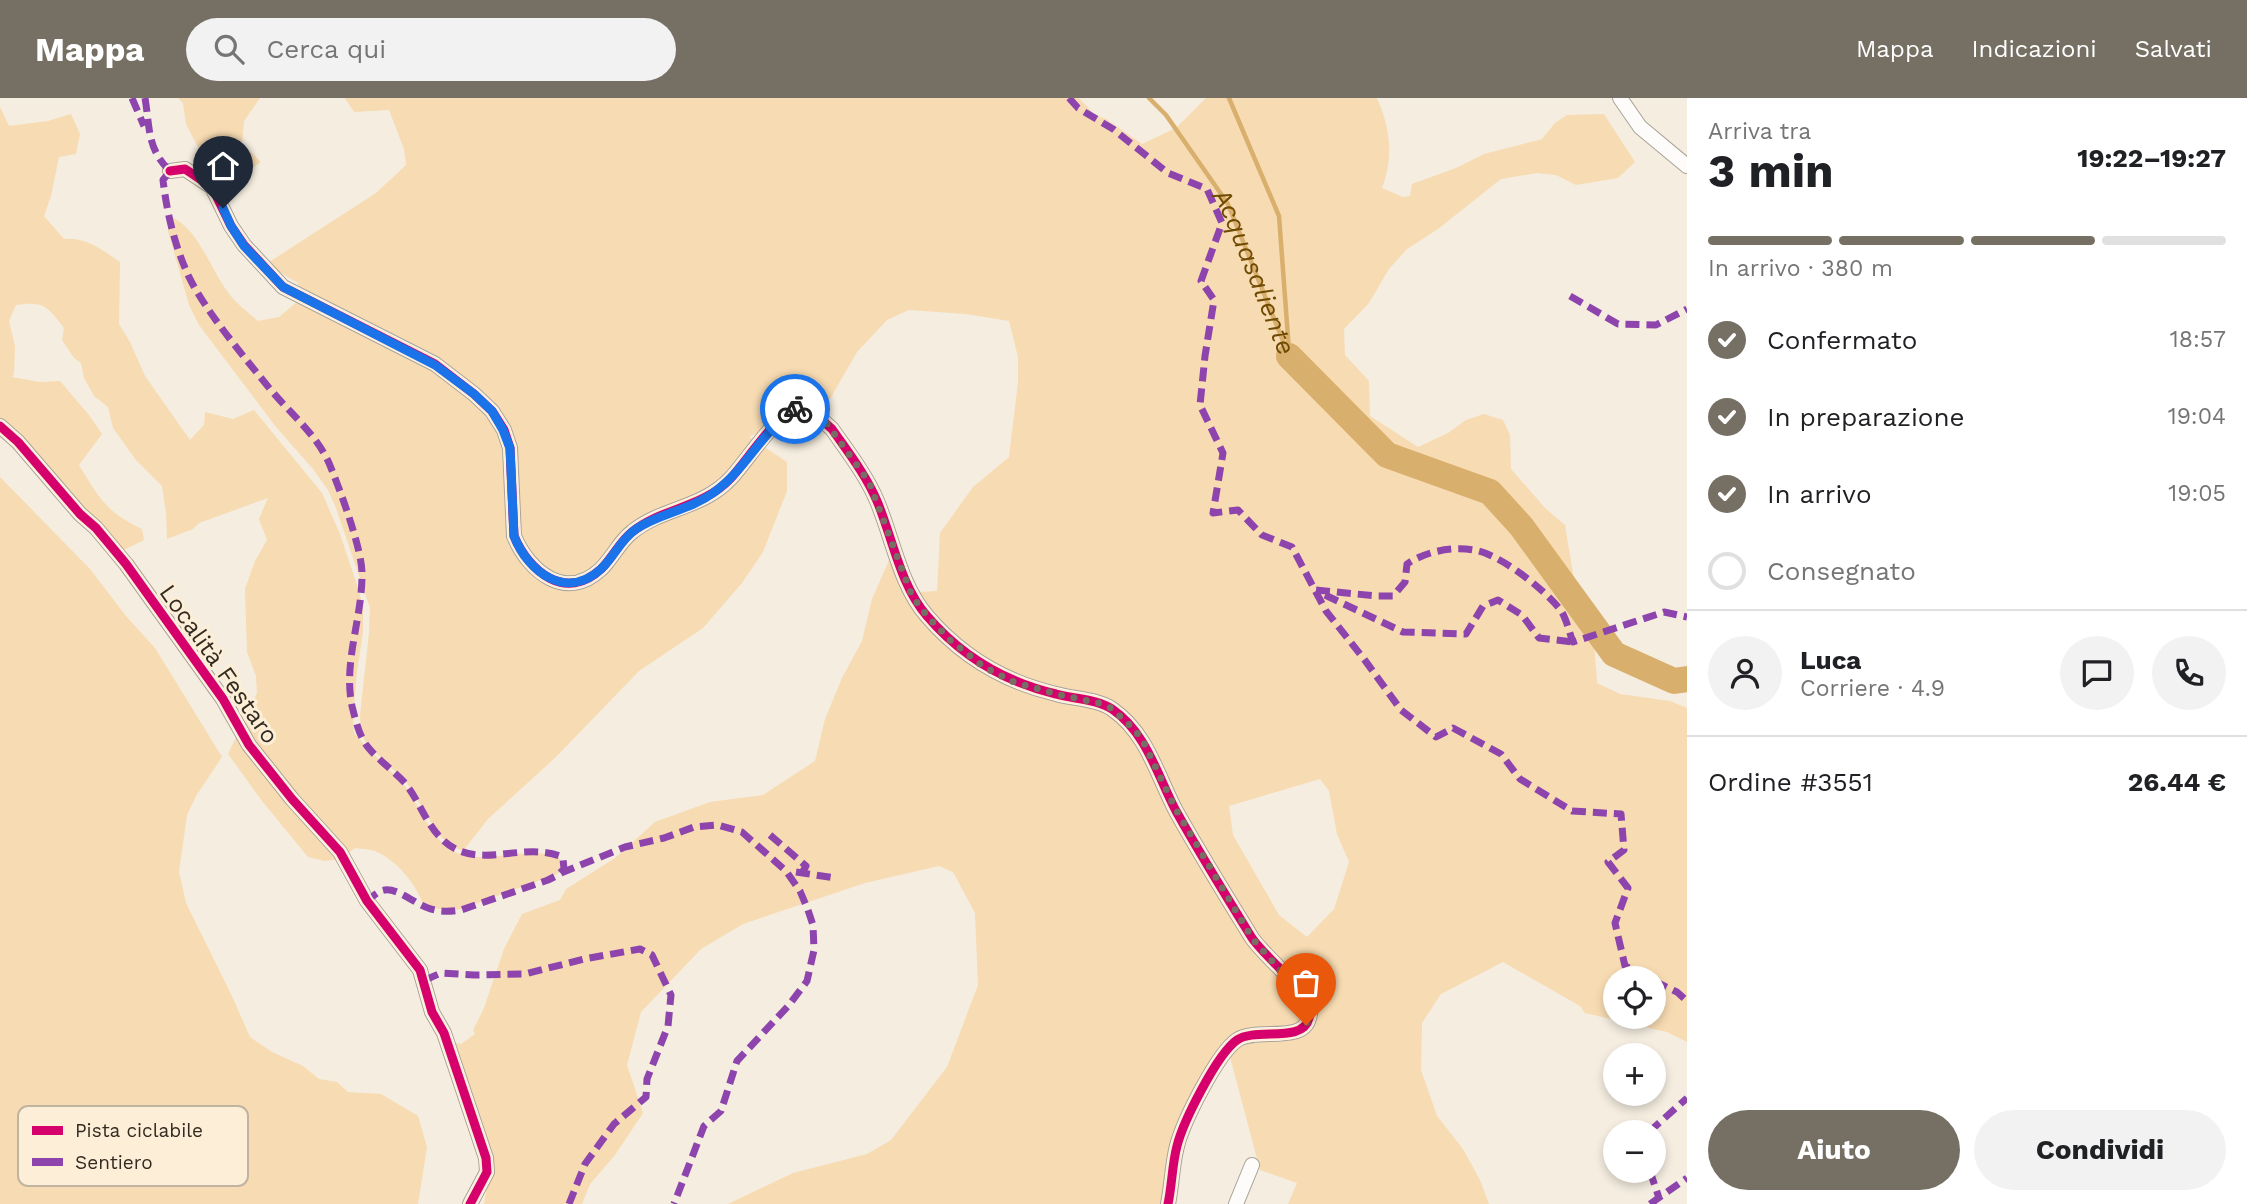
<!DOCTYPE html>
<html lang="it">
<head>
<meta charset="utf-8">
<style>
	body { margin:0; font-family:"Work Sans",sans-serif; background:#f2f2f2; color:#202124; height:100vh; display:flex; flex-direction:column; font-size:26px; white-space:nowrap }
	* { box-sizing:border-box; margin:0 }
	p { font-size:23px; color:#757577 }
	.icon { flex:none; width:38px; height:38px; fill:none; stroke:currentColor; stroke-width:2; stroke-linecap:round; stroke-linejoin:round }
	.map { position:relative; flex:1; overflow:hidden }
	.sheet { display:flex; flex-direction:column; background:#fff; width:560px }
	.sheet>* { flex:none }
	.controls { position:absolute; left:1603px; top:868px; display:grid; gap:14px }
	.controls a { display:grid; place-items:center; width:63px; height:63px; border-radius:50%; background:#fff; box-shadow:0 4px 10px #0003; font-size:35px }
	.pin { position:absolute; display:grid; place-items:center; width:60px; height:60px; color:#fff; margin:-72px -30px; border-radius:50% 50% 50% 0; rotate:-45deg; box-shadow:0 0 7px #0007 }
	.pin .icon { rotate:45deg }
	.courier { position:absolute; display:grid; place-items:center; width:70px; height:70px; margin:-35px; border:5px solid #1a73e8; border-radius:50%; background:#fff; color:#222; box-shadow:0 2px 9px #0007 }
	.summary em { font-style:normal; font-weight:700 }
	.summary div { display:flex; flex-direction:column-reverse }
	.summary { display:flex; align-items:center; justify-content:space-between; height:119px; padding:0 21px }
	h1 { font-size:46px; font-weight:700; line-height:52px }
	.bar { display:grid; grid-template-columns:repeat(4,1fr); gap:10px 7px; align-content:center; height:84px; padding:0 21px }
	.bar i { height:9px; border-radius:5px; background:#e0e0e0 }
	.bar .selected { background:#766f64 }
	.bar p { grid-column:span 4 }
	.line { display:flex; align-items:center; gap:18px; padding:0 21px; border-top:2px solid #e0e0e0 }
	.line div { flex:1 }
	.round { display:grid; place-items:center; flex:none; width:74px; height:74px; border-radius:37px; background:#f2f2f2 }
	ol { padding:0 21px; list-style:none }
	li { display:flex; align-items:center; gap:21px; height:77px }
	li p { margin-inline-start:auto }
	li .icon { padding:7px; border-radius:50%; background:#766f64; color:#fff; stroke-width:4 }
	li:last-child { color:#757577 }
	li i { width:38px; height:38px; border:4px solid #e0e0e0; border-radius:50% }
	.button { display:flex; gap:14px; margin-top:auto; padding:14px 21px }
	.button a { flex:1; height:80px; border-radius:42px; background:#766f64; color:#fff; font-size:28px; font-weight:700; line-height:80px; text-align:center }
	.button a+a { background:#f2f2f2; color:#202124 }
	header { display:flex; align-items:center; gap:42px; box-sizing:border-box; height:98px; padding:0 35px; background:#766f64; color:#fff }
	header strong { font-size:33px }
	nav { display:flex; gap:38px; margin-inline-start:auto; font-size:24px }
	.search { width:490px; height:63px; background:#f2f2f2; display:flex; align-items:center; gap:18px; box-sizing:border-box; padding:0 24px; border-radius:38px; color:#757577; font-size:26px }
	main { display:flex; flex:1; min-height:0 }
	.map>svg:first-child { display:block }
	.green { fill:#f7dbb2; fill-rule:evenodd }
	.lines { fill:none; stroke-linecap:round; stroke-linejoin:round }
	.stream { stroke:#d9af6d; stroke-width:4.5 }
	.river { stroke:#d9af6d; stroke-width:26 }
	.street-casing { stroke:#a9a297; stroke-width:16 }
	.street { stroke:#fefcfa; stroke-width:14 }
	.quiet { stroke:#8e44ad; stroke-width:7; stroke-dasharray:14 7; stroke-linecap:butt }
	.cycleway-casing { stroke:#fdeed8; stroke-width:13 }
	.cycleway { stroke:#d6006c; stroke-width:9 }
	.done { stroke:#766f64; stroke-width:7; stroke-dasharray:0 12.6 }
	.route { stroke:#1a73e8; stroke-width:9 }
	.labels { text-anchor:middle; stroke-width:6; stroke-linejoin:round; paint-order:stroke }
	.street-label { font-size:24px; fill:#322b21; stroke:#fdeed8 }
	.water-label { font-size:26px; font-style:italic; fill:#6f4a01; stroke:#fdeed8 }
	.key { fill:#fdeed8; stroke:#c0b4a1; stroke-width:2 }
	.key-label { font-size:19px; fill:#322b21 }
</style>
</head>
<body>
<header>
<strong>Mappa</strong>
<div class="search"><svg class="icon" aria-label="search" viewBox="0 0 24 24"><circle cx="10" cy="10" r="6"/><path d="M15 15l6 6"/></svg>Cerca qui</div>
<nav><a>Mappa</a><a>Indicazioni</a><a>Salvati</a></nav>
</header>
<main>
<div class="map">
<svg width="1687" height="1106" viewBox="0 0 1687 1106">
	<rect width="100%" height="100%" fill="#f5ede0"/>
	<g class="green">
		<polygon points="178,0 260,0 244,23 242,45 261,64 240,79 216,72 199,51 186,26 183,5"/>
		<path d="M345 0H1079L1095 17 1106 21 1142 46 1176 30 1206 0H1377C1390 29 1394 60 1382 90L1403 99 1410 98 1412 86 1456 70 1484 56 1542 41 1555 25 1567 17 1604 16 1635 64 1618 80 1576 87 1556 77 1537 75 1501 81 1438 131 1407 151 1389 171 1369 205 1344 231 1345 257 1369 283 1370 318 1418 349 1448 335 1466 322 1484 316 1503 322 1510 337 1511 371 1546 411 1565 427 1578 506 1594 544 1597 585 1620 596 1670 603 1687 610V944L1667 934 1585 915 1580 908 1503 864 1441 896 1422 925 1421 972 1437 1018 1463 1051 1480 1082 1489 1106H1288L1297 1085 1260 1072 1230 959C1256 926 1303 959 1316 921L1257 837 1181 707 1150 642 1140 628 1127 615 1079 595 1016 578 988 563 954 537 933 515 918 494 937 493 940 435 973 389 1009 359 1018 284V259L1009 223 966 216 909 212 887 222 857 254 830 301 749 339 787 364V393L763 454 742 485 703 530 639 573 555 660 488 721 463 753 451 748 439 737 407 685 366 645 361 634 360 617 369 535 370 510 336 410 328 392 313 371 276 329 199 227 189 207 168 133 169 123 172 119C200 133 211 173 230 197 238 207 249 215 258 223L279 219 303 199 298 185 266 166 376 95 406 67 404 51 389 12 354 14ZM1320 681 1329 693 1337 736 1349 764 1334 811 1307 839 1279 817 1233 737 1229 708ZM1615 880H1654V919H1615Z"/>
		<path d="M0 9 9 28 48 23 71 16 80 36 76 56 59 59 51 98 44 118 64 141C87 139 102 152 120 164L119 226 130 244 145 278 190 342 204 327 205 314 233 321 254 312 322 395 340 436 359 493 363 510V534L357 573 353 617 354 635C369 653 387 668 402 685 422 707 431 749 463 757 494 765 528 747 559 760L563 770 557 776 461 811 449 813 424 808C416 787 399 764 377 754 371 751 362 751 355 750L341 761 325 763 308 759 262 703 228 656 257 595 256 578 247 554 245 491 255 463 267 442 259 421 268 400 199 425 193 431 167 441 166 415 162 388 136 362 113 330 108 309 94 298 84 280 81 265 74 260 62 242 64 230C47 208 44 203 16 207L9 223 15 248 14 276 12 279 40 284 60 283 89 317 102 336 79 367C100 401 105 413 142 431L144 442 126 451 113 455 0 323Z"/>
		<polygon points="0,379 90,471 126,518 155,550 222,659 196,698 187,717 179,774 186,805 231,896 250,939 272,954 303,968 319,981 337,984 348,994 381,996 418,1018 427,1049 418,1106 0,1106"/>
		<polygon points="890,460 968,563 1108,614 1132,635 1171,712 1303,905 1303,924 1224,948 1167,1081 1160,1106 728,1106 793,1075 867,1056 891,1042 947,969 978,887 975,815 953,774 939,768 865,785 743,826 701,851 641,914 627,967 643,1015 615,1057 590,1086 582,1106 484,1106 488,1085 473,1003 456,945 461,946 475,936 473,932 484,910 504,851 522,816 560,802 566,791 615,760 655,724 710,704 763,697 815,663 825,621 842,580 862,543 872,501"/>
	</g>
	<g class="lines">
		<g class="stream">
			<path id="s1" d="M1149 0 1166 17 1228 106 1289 258"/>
			<polyline points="1229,0 1279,118 1289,253"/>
		</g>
		<polyline class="river" points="1289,258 1387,357 1490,394 1521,428 1614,556 1674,583 1687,581"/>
		<defs>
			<g id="street">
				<polyline points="1620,0 1640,29 1687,68"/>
				<path d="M170 73 185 71 212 89 231 128 244 147 283 189 435 266 474 296 492 313 504 332 510 350 514 438C529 474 566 504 601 471 613 459 620 443 632 434 663 409 702 411 731 380 745 365 778 315 796 310 805 307 826 325 832 331 848 354 866 377 877 403 893 441 900 487 927 518 962 559 1005 584 1056 596 1074 601 1097 601 1112 611 1147 635 1157 677 1176 713 1200 756 1226 798 1252 840 1266 860 1299 885 1308 905 1310 909 1311 915 1309 920 1303 946 1256 929 1237 942 1217 956 1183 1024 1177 1048 1172 1067 1172 1087 1168 1106"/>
				<polyline points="0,328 18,344 80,416 96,430 126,466 223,601 249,647 292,701 340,754 367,803 420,872 432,914 444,935 486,1060 487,1074 470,1106"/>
				<polyline points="1236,1106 1252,1067"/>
			</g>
		</defs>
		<use href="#street" class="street-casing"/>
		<use href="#street" class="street"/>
		<g class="quiet">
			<polyline points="132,0 144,28"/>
			<path d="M145 0C150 30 147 51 170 73L163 82C167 116 175 149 189 179 206 214 245 260 270 291 290 315 316 336 329 365 339 389 363 453 362 477 362 521 343 564 352 608 355 620 359 638 367 648 378 662 393 672 405 685 418 701 425 723 439 738 473 776 518 743 560 758L563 761 564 771 558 777 548 782 461 812C449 814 439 814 428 810 415 806 395 787 381 793 376 795 371 800 367 803"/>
			<polyline points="1069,0 1078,10 1113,31 1168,75 1207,91 1222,125 1201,183 1214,202 1205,258 1200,307 1223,355 1213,415 1238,412 1262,437 1292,449 1326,513 1364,561 1401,612 1436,639 1453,630 1501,656 1520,681 1572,713 1621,716 1624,752 1608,764 1628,790 1615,825 1625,868 1649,880"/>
			<polyline points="1570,198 1618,226 1656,227 1687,211"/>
			<path d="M1316 492 1377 498H1393L1405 484 1407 466C1427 452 1461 446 1485 455 1510 465 1542 490 1559 510 1566 518 1569 534 1573 544L1664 514 1687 519"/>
			<polyline points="1325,497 1403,534 1466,536 1483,508 1498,502 1522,517 1539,540 1573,544"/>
			<polyline points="770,737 806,768 802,775"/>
			<polyline points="796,774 835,780"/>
			<polyline points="561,775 625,749 664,740 694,729 718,727 742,734 786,773 800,793 808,812 813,827 814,852 807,883 789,907 737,963 721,1013 704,1028 674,1106"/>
			<polyline points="425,882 441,875 474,877 525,876 584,861 640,851 652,857 671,897 668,928 647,981 646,999 614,1026 585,1066 569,1106"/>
			<polyline points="1654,883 1677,894 1687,903"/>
			<polyline points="1649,1034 1687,1000"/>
			<polyline points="1650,1073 1659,1100"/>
			<polyline points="1650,1106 1687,1080"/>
		</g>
		<defs>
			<g id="cycleway">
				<path d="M170 73 185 71 212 89 231 128 244 147 283 189 435 266 474 296 492 313 504 332 510 350 514 438C529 474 566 504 601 471 613 459 620 443 632 434 663 409 702 411 731 380 745 365 778 315 796 310 805 307 826 325 832 331 848 354 866 377 877 403 893 441 900 487 927 518 962 559 1005 584 1056 596 1074 601 1097 601 1112 611 1147 635 1157 677 1176 713 1200 756 1226 798 1252 840 1266 860 1299 885 1308 905 1310 909 1311 915 1309 920 1303 946 1256 929 1237 942 1217 956 1183 1024 1177 1048 1172 1067 1172 1087 1168 1106"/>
				<polyline points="0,328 18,344 80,416 96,430 126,466 223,601 249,647 292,701 340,754 367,803 420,872 432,914 444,935 486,1060 487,1074 470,1106"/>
			</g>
		</defs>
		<use href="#cycleway" class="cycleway-casing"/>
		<use href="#cycleway" class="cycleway"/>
	</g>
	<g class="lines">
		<polyline class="done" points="795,311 802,309 825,323 869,384 912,498 928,519 950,542 984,569 1014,584 1060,597 1099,605 1111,610 1135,632 1144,645 1175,710 1252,840 1307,903 1310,916 1306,927"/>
		<path class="route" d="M223 110 231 128 244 148 283 189 435 267 474 296 492 313 503 332 510 350 514 438C528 474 566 503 601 471 614 459 621 441 636 431 660 415 690 412 713 395 745 373 762 333 795 311"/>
	</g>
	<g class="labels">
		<g class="street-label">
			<text transform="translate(219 566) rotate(55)" y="8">Località Festaro</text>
		</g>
		<g class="water-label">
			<text dy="9" stroke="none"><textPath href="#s1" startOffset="205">Acquasaliente</textPath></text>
		</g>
	</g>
	<rect x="18" y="1008" width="230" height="80" rx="10" class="key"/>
	<rect x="32" y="1028" width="31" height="9" fill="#d6006c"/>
	<rect x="32" y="1060" width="31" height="8" fill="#8e44ad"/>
	<g class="key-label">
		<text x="75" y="1039">Pista ciclabile</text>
		<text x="75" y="1071">Sentiero</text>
	</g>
</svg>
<div class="controls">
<a><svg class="icon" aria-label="locate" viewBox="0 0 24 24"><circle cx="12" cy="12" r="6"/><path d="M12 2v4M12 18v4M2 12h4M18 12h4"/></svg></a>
<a>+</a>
<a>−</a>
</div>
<div class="pin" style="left:1306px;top:927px;background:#ea580c"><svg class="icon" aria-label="bag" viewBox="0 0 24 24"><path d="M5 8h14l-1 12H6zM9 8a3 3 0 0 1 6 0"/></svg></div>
<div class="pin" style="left:223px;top:110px;background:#1f2937"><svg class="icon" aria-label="home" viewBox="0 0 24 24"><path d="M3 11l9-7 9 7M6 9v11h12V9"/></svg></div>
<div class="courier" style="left:795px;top:311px"><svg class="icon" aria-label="bike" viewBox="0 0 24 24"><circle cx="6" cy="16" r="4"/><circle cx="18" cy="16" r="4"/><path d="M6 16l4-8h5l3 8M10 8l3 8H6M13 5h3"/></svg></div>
</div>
<section class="sheet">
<div class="summary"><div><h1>3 min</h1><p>Arriva tra</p></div><em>19:22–19:27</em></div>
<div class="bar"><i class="selected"></i><i class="selected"></i><i class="selected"></i><i></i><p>In arrivo · 380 m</p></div>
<ol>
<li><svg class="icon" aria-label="check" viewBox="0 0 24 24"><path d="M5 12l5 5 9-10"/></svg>Confermato<p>18:57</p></li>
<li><svg class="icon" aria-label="check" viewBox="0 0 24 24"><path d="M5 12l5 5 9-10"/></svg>In preparazione<p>19:04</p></li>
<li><svg class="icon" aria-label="check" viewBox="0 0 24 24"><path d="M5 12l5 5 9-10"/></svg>In arrivo<p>19:05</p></li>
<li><i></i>Consegnato</li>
</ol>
<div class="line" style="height:126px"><a class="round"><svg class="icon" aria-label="person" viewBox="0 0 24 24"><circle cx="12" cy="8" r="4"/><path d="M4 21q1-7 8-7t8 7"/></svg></a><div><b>Luca</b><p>Corriere · 4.9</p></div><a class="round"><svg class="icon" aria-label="chat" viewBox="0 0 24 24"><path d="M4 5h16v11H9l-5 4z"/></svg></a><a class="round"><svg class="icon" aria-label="phone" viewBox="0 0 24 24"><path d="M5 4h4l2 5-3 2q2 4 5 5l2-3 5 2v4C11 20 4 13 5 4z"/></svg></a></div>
<div class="line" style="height:91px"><div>Ordine #3551</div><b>26.44 €</b></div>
<div class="button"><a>Aiuto</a><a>Condividi</a></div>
</section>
</main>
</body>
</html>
